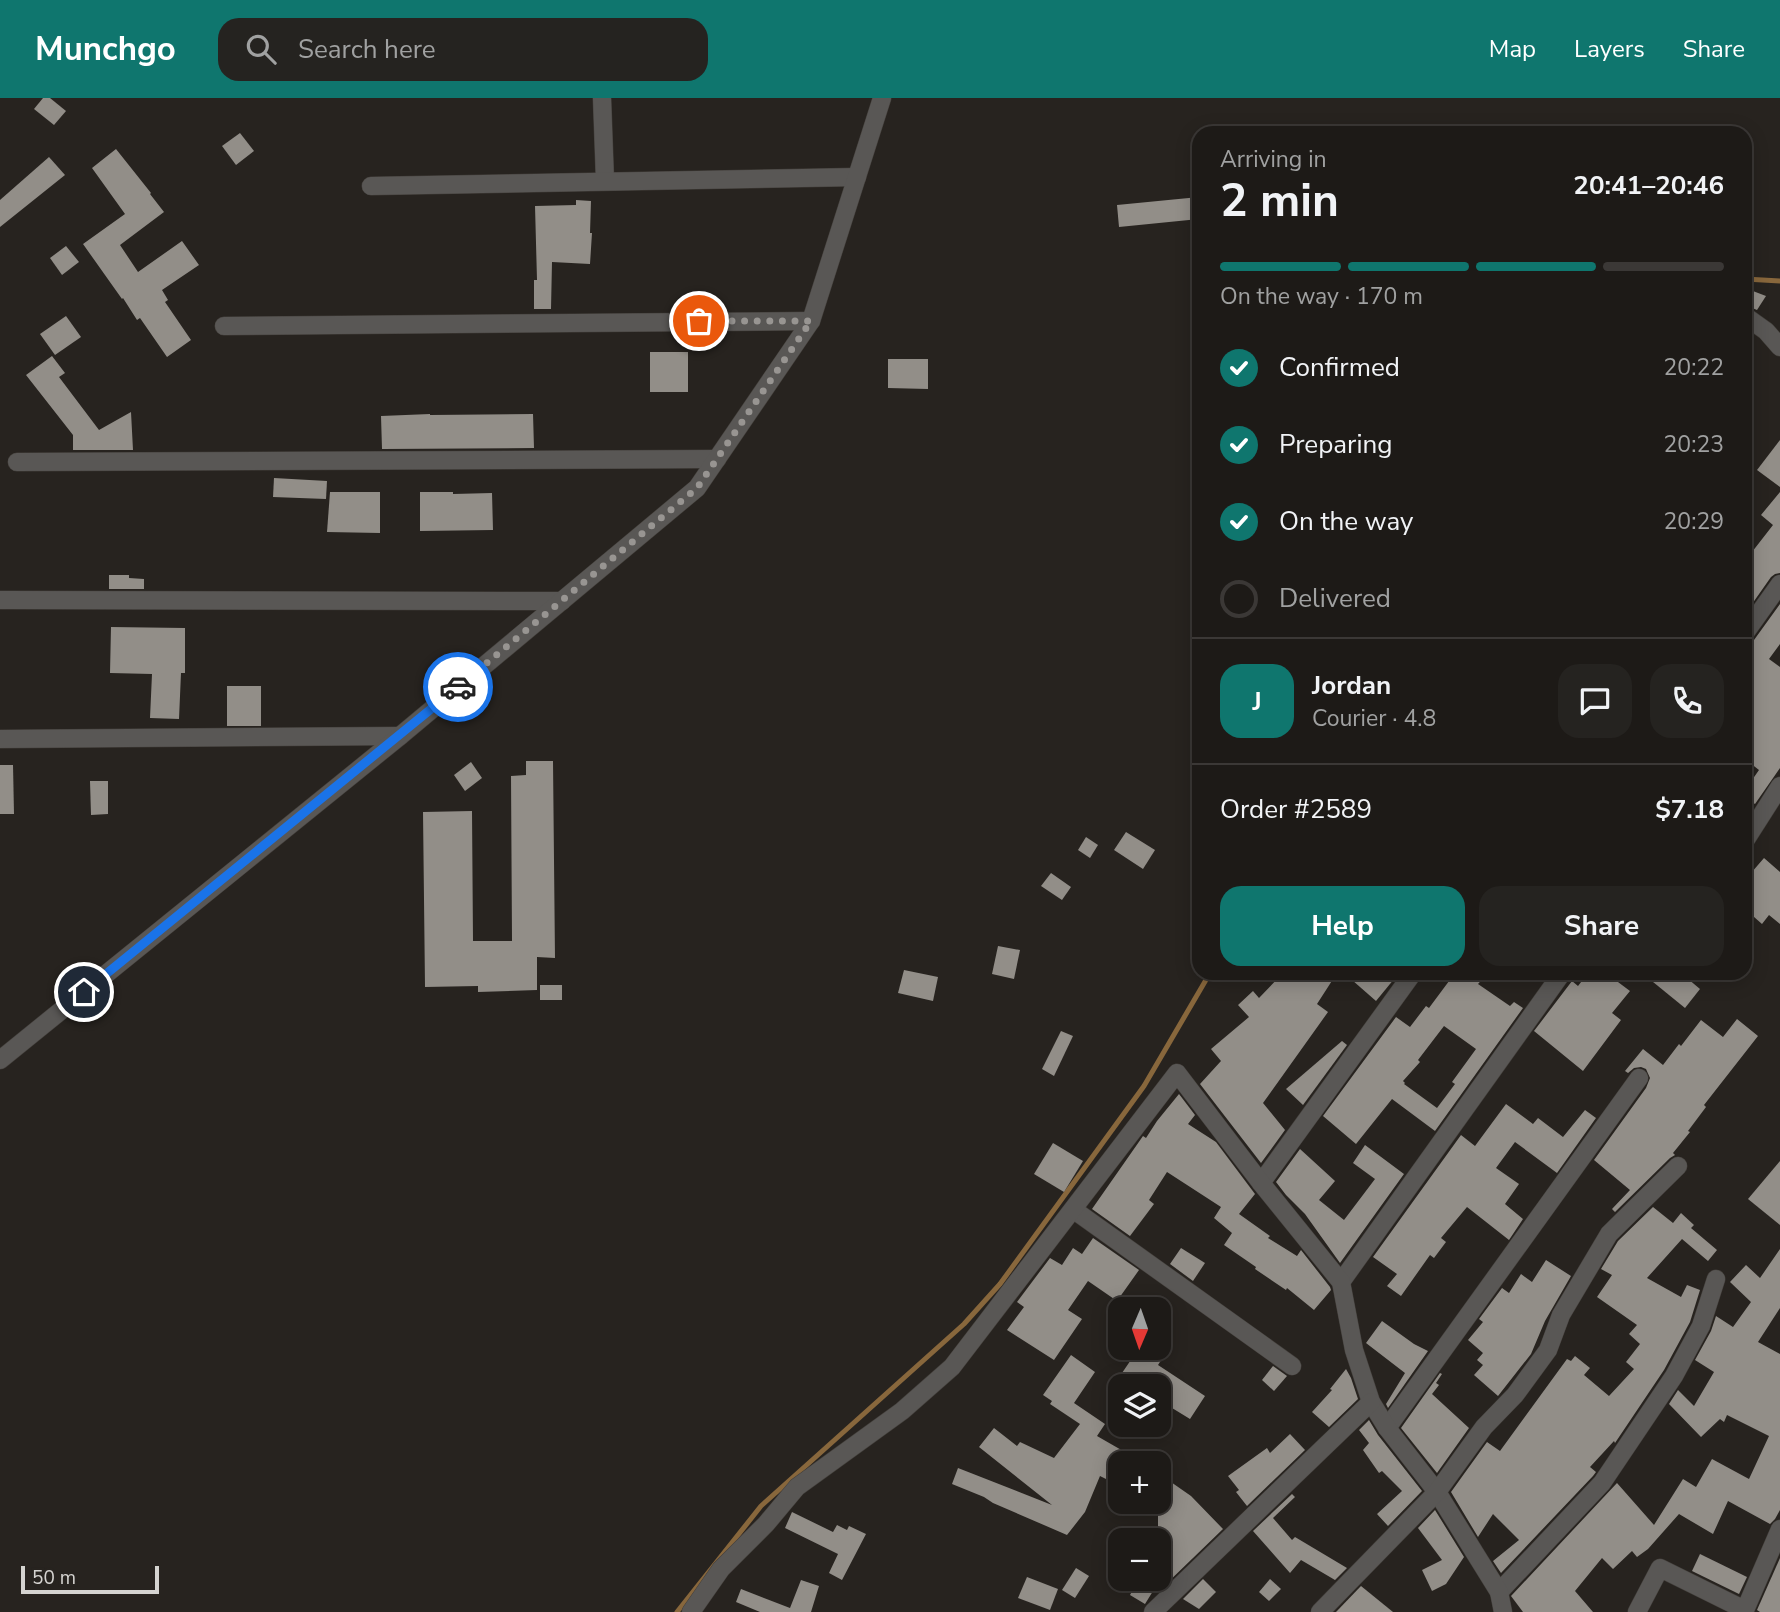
<!DOCTYPE html>
<html lang="en">
<head>
<meta charset="utf-8">
<style>
	body { margin:0; font-family:"Nunito Sans",sans-serif; background:#252320; color:#f1f3f6; height:100vh; display:flex; flex-direction:column; font-size:26px; white-space:nowrap }
	* { box-sizing:border-box; margin:0 }
	p { font-size:23px; color:#a0a1a1 }
	.icon { flex:none; width:38px; height:38px; fill:none; stroke:currentColor; stroke-width:2; stroke-linecap:round; stroke-linejoin:round }
	.map { position:relative; flex:1; overflow:hidden }
	.details { position:absolute; left:1192px; top:28px; width:560px; height:854px; display:flex; flex-direction:column; background:#1d1a17; border-radius:21px; box-shadow:0 4px 18px #0003,0 0 0 2px #3b3836 }
	.details>* { flex:none }
	.needle { width:46px; rotate:182deg }
	.buttons { position:absolute; left:1108px; top:1199px; display:grid; gap:14px }
	.buttons a { display:grid; place-items:center; width:63px; height:63px; border-radius:14px; background:#1d1a17; box-shadow:0 4px 18px #0003,0 0 0 2px #3b3836; font-size:35px }
	.scale { position:absolute; left:21px; bottom:18px; width:138px; box-sizing:border-box; padding-left:7px; border:4px solid #d5d3d0; border-top:0; font-size:19px; line-height:24px; white-space:nowrap; color:#d5d3d0; -webkit-text-stroke:5px #27231f; paint-order:stroke }
	.pin { position:absolute; display:grid; place-items:center; width:60px; height:60px; color:#fff; margin:-30px; border:4px solid #fff; border-radius:50%; box-shadow:0 2px 7px #0007 }
	.courier { position:absolute; display:grid; place-items:center; width:70px; height:70px; margin:-35px; border:5px solid #1a73e8; border-radius:50%; background:#fff; color:#222; box-shadow:0 2px 9px #0007 }
	.summary em { font-style:normal; font-weight:700 }
	.summary div { display:flex; flex-direction:column-reverse }
	.summary { display:flex; align-items:center; justify-content:space-between; height:119px; padding:0 28px }
	h1 { font-size:46px; font-weight:700; line-height:52px }
	.bar { display:grid; grid-template-columns:repeat(4,1fr); gap:10px 7px; align-content:center; height:84px; padding:0 28px }
	.bar i { height:9px; border-radius:5px; background:#3b3836 }
	.bar .selected { background:#0f766e }
	.bar p { grid-column:span 4 }
	.line { display:flex; align-items:center; gap:18px; padding:0 28px; border-top:2px solid #3b3836 }
	.line div { flex:1 }
	.round { display:grid; place-items:center; flex:none; width:74px; height:74px; border-radius:21px; background:#252320 }
	ol { padding:0 28px; list-style:none }
	li { display:flex; align-items:center; gap:21px; height:77px }
	li p { margin-inline-start:auto }
	li .icon { padding:7px; border-radius:50%; background:#0f766e; color:#fff; stroke-width:4 }
	li:last-child { color:#a0a1a1 }
	li i { width:38px; height:38px; border:4px solid #3b3836; border-radius:50% }
	.primary-button { display:flex; gap:14px; margin-top:auto; padding:14px 28px }
	.primary-button a { flex:1; height:80px; border-radius:21px; background:#0f766e; color:#fff; font-size:28px; font-weight:700; line-height:80px; text-align:center }
	.primary-button a+a { background:#252320; color:#f1f3f6 }
	header { display:flex; align-items:center; gap:42px; box-sizing:border-box; height:98px; padding:0 35px; background:#0f766e; color:#fff }
	header strong { font-size:33px }
	nav { display:flex; gap:38px; margin-inline-start:auto; font-size:24px }
	.search { width:490px; height:63px; background:#252320; display:flex; align-items:center; gap:18px; box-sizing:border-box; padding:0 24px; border-radius:21px; color:#a0a1a1; font-size:26px }
	.map>svg:first-child { display:block }
	.lines { fill:none; stroke-linecap:round; stroke-linejoin:round }
	.stream { stroke:#88673c; stroke-width:5 }
	.building { fill:#928e88; fill-rule:evenodd }
	.minor-casing { stroke:#433f3b; stroke-width:19 }
	.minor { stroke:#595755; stroke-width:18 }
	.done { stroke:#989592; stroke-width:7; stroke-dasharray:0 12.6 }
	.route { stroke:#1a73e8; stroke-width:9 }
</style>
</head>
<body>
<header>
<strong>Munchgo</strong>
<div class="search"><svg class="icon" aria-label="search" viewBox="0 0 24 24"><circle cx="10" cy="10" r="6"/><path d="M15 15l6 6"/></svg>Search here</div>
<nav><a>Map</a><a>Layers</a><a>Share</a></nav>
</header>
<div class="map">
<svg width="1780" height="1514" viewBox="0 0 1780 1514">
	<rect width="100%" height="100%" fill="#27231f"/>
	<g class="lines">
		<g class="stream">
			<polyline points="1745,181 1780,183"/>
			<polyline points="677,1514 761,1408 964,1226 1000,1186 1144,988 1210,875"/>
		</g>
	</g>
	<g class="building">
		<polygon points="43,0 50,0 66,13 54,27 34,11"/>
		<polygon points="240,35 254,53 236,67 222,48"/>
		<polygon points="116,51 151,95 150,96 164,114 120,147 138,174 182,143 199,167 162,192 168,202 165,204 191,242 167,259 140,220 137,222 123,200 122,201 83,146 125,116 92,70"/>
		<polygon points="49,59 65,77 0,129 0,102"/>
		<polygon points="1199,99 1199,121 1119,129 1117,107"/>
		<polygon points="576,102 591,103 590,135 592,135 590,166 552,164 551,211 534,211 534,182 537,182 535,108 576,107"/>
		<polygon points="66,148 79,164 62,177 50,160"/>
		<polygon points="1745,190 1766,198 1757,212 1745,207"/>
		<polygon points="66,218 81,239 55,257 40,236"/>
		<rect x="650" y="254" width="38" height="40"/>
		<polygon points="52,258 65,275 59,279 99,332 131,314 133,352 73,352 73,337 26,277"/>
		<polygon points="888,261 928,261 928,291 888,290"/>
		<polygon points="430,316 430,317 533,316 534,350 382,351 381,318"/>
		<polygon points="1780,342 1780,389 1757,372"/>
		<polygon points="274,380 327,383 326,401 273,399"/>
		<polygon points="330,394 380,394 380,435 327,434"/>
		<polygon points="420,394 453,394 453,396 492,395 493,432 420,433"/>
		<polygon points="1780,394 1780,475 1775,476 1771,479 1745,516 1745,463 1773,427 1761,417"/>
		<polygon points="109,477 129,477 129,480 144,481 144,491 109,491"/>
		<polygon points="1780,506 1780,546 1769,561 1780,569 1780,670 1755,706 1745,699 1745,692 1759,672 1745,661 1745,621 1750,613 1745,608 1745,546 1750,545 1754,542"/>
		<polygon points="111,529 185,530 185,575 181,575 179,621 150,620 152,576 110,575"/>
		<rect x="227" y="588" width="34" height="40"/>
		<polygon points="526,663 553,663 555,860 537,859 537,892 478,894 478,888 425,889 423,714 472,713 473,843 512,843 511,678 526,677"/>
		<polygon points="471,664 482,680 465,693 454,677"/>
		<polygon points="0,667 13,667 14,716 0,716"/>
		<polygon points="90,683 108,683 108,716 91,717"/>
		<polygon points="1126,734 1155,752 1143,771 1114,752"/>
		<polygon points="1086,739 1098,747 1090,760 1078,752"/>
		<polygon points="1764,760 1780,774 1780,826 1769,817 1762,826 1745,811 1745,782"/>
		<polygon points="1051,775 1071,789 1062,802 1041,788"/>
		<polygon points="998,848 1020,852 1014,881 992,876"/>
		<polygon points="904,872 938,879 933,903 898,895"/>
		<polygon points="1283,875 1337,875 1317,906 1328,914 1263,1005 1285,1032 1261,1065 1200,986 1221,963 1211,951 1249,919 1238,907 1253,893 1259,900"/>
		<polygon points="1344,875 1399,875 1376,903"/>
		<path d="M1455 875H1488L1478 886 1510 908 1514 904 1523 910 1435 1033 1392 1001 1356 1046 1323 1018 1396 919 1410 929 1426 908 1429 910ZM1444 928 1476 951 1452 984 1455 986 1437 1010 1404 986 1405 985 1403 983 1420 964 1418 962Z"/>
		<polygon points="1588,875 1606,875 1630,893 1612,915 1621,922 1583,973 1534,933 1572,883 1578,888"/>
		<polygon points="1642,875 1681,875 1700,891 1685,910"/>
		<rect x="540" y="887" width="22" height="15"/>
		<polygon points="1737,921 1758,938 1704,1007 1706,1009 1688,1033 1690,1034 1673,1055 1675,1057 1670,1060 1615,1114 1612,1111 1630,1092 1594,1062 1646,990 1650,980 1646,971 1641,969 1634,970 1628,975 1625,973 1643,951 1663,967 1679,946 1681,948 1701,922 1723,939"/>
		<polygon points="1061,933 1073,938 1054,978 1042,971"/>
		<polygon points="1342,943 1347,947 1303,1007 1286,991"/>
		<polygon points="1179,996 1195,1017 1188,1026 1216,1044 1255,1096 1239,1116 1270,1138 1268,1140 1297,1158 1301,1152 1330,1189 1331,1192 1314,1212 1287,1190 1286,1192 1255,1171 1256,1169 1224,1147 1232,1135 1214,1120 1221,1109 1167,1074 1149,1102 1154,1106 1130,1138 1092,1111 1143,1038 1146,1040 1157,1023"/>
		<polygon points="1506,1006 1533,1026 1538,1020 1563,1039 1585,1012 1596,1020 1557,1075 1515,1044 1496,1070 1519,1086 1505,1106 1523,1121 1509,1142 1467,1109 1441,1140 1446,1144 1434,1160 1430,1157 1401,1198 1387,1188 1397,1176 1373,1159 1461,1037 1475,1048"/>
		<polygon points="1053,1045 1083,1063 1064,1094 1034,1076"/>
		<polygon points="1365,1047 1404,1076 1340,1165 1305,1116 1286,1097 1276,1084 1300,1051 1335,1083 1319,1102 1344,1122 1375,1081 1353,1065"/>
		<polygon points="1780,1063 1780,1127 1748,1101"/>
		<polygon points="1653,1109 1673,1125 1681,1115 1694,1127 1691,1130 1717,1152 1708,1163 1682,1141 1647,1180 1681,1199 1687,1187 1700,1192 1690,1224 1664,1272 1615,1345 1614,1343 1590,1369 1596,1374 1593,1378 1501,1475 1493,1463 1519,1442 1493,1416 1478,1439 1451,1394 1487,1344 1500,1353 1567,1261 1571,1263 1575,1258 1590,1270 1584,1277 1609,1298 1634,1271 1626,1264 1640,1246 1629,1236 1637,1227 1597,1199 1612,1177 1601,1171 1618,1143"/>
		<polygon points="1093,1140 1139,1172 1117,1203 1088,1183 1068,1212 1082,1221 1054,1262 1007,1232 1024,1209 1017,1204 1050,1160 1062,1167 1073,1150 1082,1156"/>
		<polygon points="1181,1150 1205,1165 1193,1183 1170,1166"/>
		<polygon points="1780,1151 1780,1210 1758,1244 1780,1256 1780,1412 1775,1421 1770,1426 1728,1403 1713,1436 1679,1416 1648,1451 1637,1459 1632,1453 1613,1471 1602,1460 1575,1493 1593,1514 1523,1514 1511,1498 1617,1385 1654,1427 1683,1381 1696,1389 1712,1361 1749,1381 1769,1338 1727,1317 1724,1324 1720,1321 1701,1339 1669,1306 1678,1292 1694,1308 1714,1274 1695,1262 1711,1233 1716,1218 1733,1229 1751,1204 1730,1184 1746,1167 1760,1180"/>
		<polygon points="1546,1162 1571,1178 1545,1223 1531,1256 1498,1298 1474,1277 1483,1267 1477,1262 1483,1255 1468,1242 1483,1224 1479,1221 1502,1190 1509,1195 1521,1176 1532,1184"/>
		<polygon points="1382,1223 1414,1246 1428,1253 1388,1310 1386,1306 1405,1275 1366,1245"/>
		<polygon points="1139,1250 1169,1250 1158,1267 1205,1298 1190,1321 1159,1302 1169,1288 1140,1288 1122,1275"/>
		<polygon points="1071,1257 1095,1274 1074,1305 1105,1326 1097,1338 1144,1365 1120,1365 1120,1380 1114,1385 1100,1378 1085,1414 1067,1437 993,1405 984,1399 952,1386 958,1370 1052,1407 979,1349 994,1330 1017,1348 1020,1344 1054,1360 1080,1326 1050,1306 1052,1303 1043,1297"/>
		<polygon points="1273,1268 1287,1278 1274,1293 1262,1282"/>
		<polygon points="1346,1271 1351,1280 1358,1301 1329,1329 1312,1314 1332,1292 1330,1291"/>
		<polygon points="1440,1275 1442,1276 1436,1285 1439,1287 1432,1296 1469,1330 1437,1375 1401,1330"/>
		<polygon points="1369,1322 1378,1337 1422,1393 1388,1428 1377,1416 1402,1393 1382,1373 1379,1375 1363,1352 1369,1345 1359,1332"/>
		<polygon points="1290,1336 1305,1352 1247,1408 1236,1394 1239,1392 1228,1378 1267,1350 1270,1355"/>
		<polygon points="1158,1375 1191,1398 1223,1431 1163,1489 1158,1485 1145,1506 1130,1497 1139,1480 1158,1480 1158,1442 1149,1442 1158,1432"/>
		<polygon points="1292,1396 1295,1399 1273,1420 1292,1442 1295,1439 1347,1470 1335,1482 1301,1462 1290,1475 1253,1433"/>
		<polygon points="1435,1412 1464,1459 1446,1486 1432,1493 1422,1472 1442,1462 1418,1430"/>
		<polygon points="792,1414 833,1434 837,1427 847,1432 849,1428 866,1436 842,1482 829,1475 838,1456 785,1430"/>
		<polygon points="1700,1456 1747,1479 1739,1496 1692,1473"/>
		<polygon points="1780,1460 1780,1514 1760,1514 1757,1512"/>
		<polygon points="1076,1470 1089,1478 1075,1500 1062,1492"/>
		<polygon points="1027,1479 1058,1491 1050,1512 1018,1500"/>
		<polygon points="1203,1481 1216,1494 1199,1511 1183,1501"/>
		<polygon points="1270,1481 1281,1491 1269,1503 1259,1494"/>
		<polygon points="801,1482 819,1488 811,1514 760,1514 736,1504 741,1491 790,1510"/>
		<polygon points="1361,1488 1393,1514 1336,1514"/>
	</g>
	<g class="lines">
		<defs>
			<g id="minor">
				<polyline points="602,0 605,83"/>
				<polyline points="371,88 857,79"/>
				<polyline points="1745,218 1766,233 1780,249"/>
				<polyline points="224,228 811,223"/>
				<polyline points="17,364 717,361"/>
				<polyline points="0,502 562,503"/>
				<polyline points="1745,535 1780,486"/>
				<polyline points="0,641 400,638"/>
				<polyline points="1745,743 1780,688"/>
				<polyline points="0,962 400,638 697,390 811,223 882,0"/>
				<polyline points="1261,1085 1413,875"/>
				<polyline points="1074,1112 1292,1268"/>
				<polyline points="1341,1184 1562,875"/>
				<polyline points="1387,1330 1639,980"/>
				<polyline points="1499,1494 1602,1385 1674,1278 1701,1228 1716,1181"/>
				<polyline points="691,1514 721,1471 766,1426 797,1389 902,1313 952,1269 1177,975 1261,1085 1341,1184 1354,1252 1371,1304 1387,1330 1437,1394 1499,1494 1503,1514"/>
				<polyline points="1153,1514 1371,1304"/>
				<polyline points="1320,1514 1437,1394 1484,1329 1515,1297 1548,1252 1561,1217 1609,1136 1678,1068"/>
				<polyline points="1637,1514 1660,1470 1745,1512 1780,1431"/>
			</g>
		</defs>
		<use href="#minor" class="minor-casing"/>
		<use href="#minor" class="minor"/>
	</g>
	<g class="lines">
		<polyline class="done" points="458,589 697,390 811,223 699,223"/>
		<polyline class="route" points="84,894 458,589"/>
	</g>
</svg>
<div class="buttons">
<a><svg class="needle" viewBox="-14 -14 28 28"><path d="M0-13l5 13h-10z" fill="#e53935"/><path d="M0 13l5-13h-10z" fill="#a0a1a1"/></svg></a>
<a><svg class="icon" aria-label="layers" viewBox="0 0 24 24"><path d="M12 4l9 5-9 5-9-5zM3 14l9 5 9-5"/></svg></a>
<a>+</a>
<a>−</a>
</div>
<div class="scale">50 m</div>
<div class="pin" style="left:699px;top:223px;background:#ea580c"><svg class="icon" aria-label="bag" viewBox="0 0 24 24"><path d="M5 8h14l-1 12H6zM9 8a3 3 0 0 1 6 0"/></svg></div>
<div class="pin" style="left:84px;top:894px;background:#1f2937"><svg class="icon" aria-label="home" viewBox="0 0 24 24"><path d="M3 11l9-7 9 7M6 9v11h12V9"/></svg></div>
<div class="courier" style="left:458px;top:589px"><svg class="icon" aria-label="car" viewBox="0 0 24 24"><path d="M5 17H2v-5l4-1 3-4h7l3 4 3 1v5h-3M9 17h6M6 11h13"/><circle cx="7" cy="17" r="2"/><circle cx="17" cy="17" r="2"/></svg></div>
<section class="details">
<div class="summary"><div><h1>2 min</h1><p>Arriving in</p></div><em>20:41–20:46</em></div>
<div class="bar"><i class="selected"></i><i class="selected"></i><i class="selected"></i><i></i><p>On the way · 170 m</p></div>
<ol>
<li><svg class="icon" aria-label="check" viewBox="0 0 24 24"><path d="M5 12l5 5 9-10"/></svg>Confirmed<p>20:22</p></li>
<li><svg class="icon" aria-label="check" viewBox="0 0 24 24"><path d="M5 12l5 5 9-10"/></svg>Preparing<p>20:23</p></li>
<li><svg class="icon" aria-label="check" viewBox="0 0 24 24"><path d="M5 12l5 5 9-10"/></svg>On the way<p>20:29</p></li>
<li><i></i>Delivered</li>
</ol>
<div class="line" style="height:126px"><b class="round" style="background:#0f766e;color:#fff">J</b><div><b>Jordan</b><p>Courier · 4.8</p></div><a class="round"><svg class="icon" aria-label="chat" viewBox="0 0 24 24"><path d="M4 5h16v11H9l-5 4z"/></svg></a><a class="round"><svg class="icon" aria-label="phone" viewBox="0 0 24 24"><path d="M5 4h4l2 5-3 2q2 4 5 5l2-3 5 2v4C11 20 4 13 5 4z"/></svg></a></div>
<div class="line" style="height:91px"><div>Order #2589</div><b>$7.18</b></div>
<div class="primary-button"><a>Help</a><a>Share</a></div>
</section>
</div>
</body>
</html>
